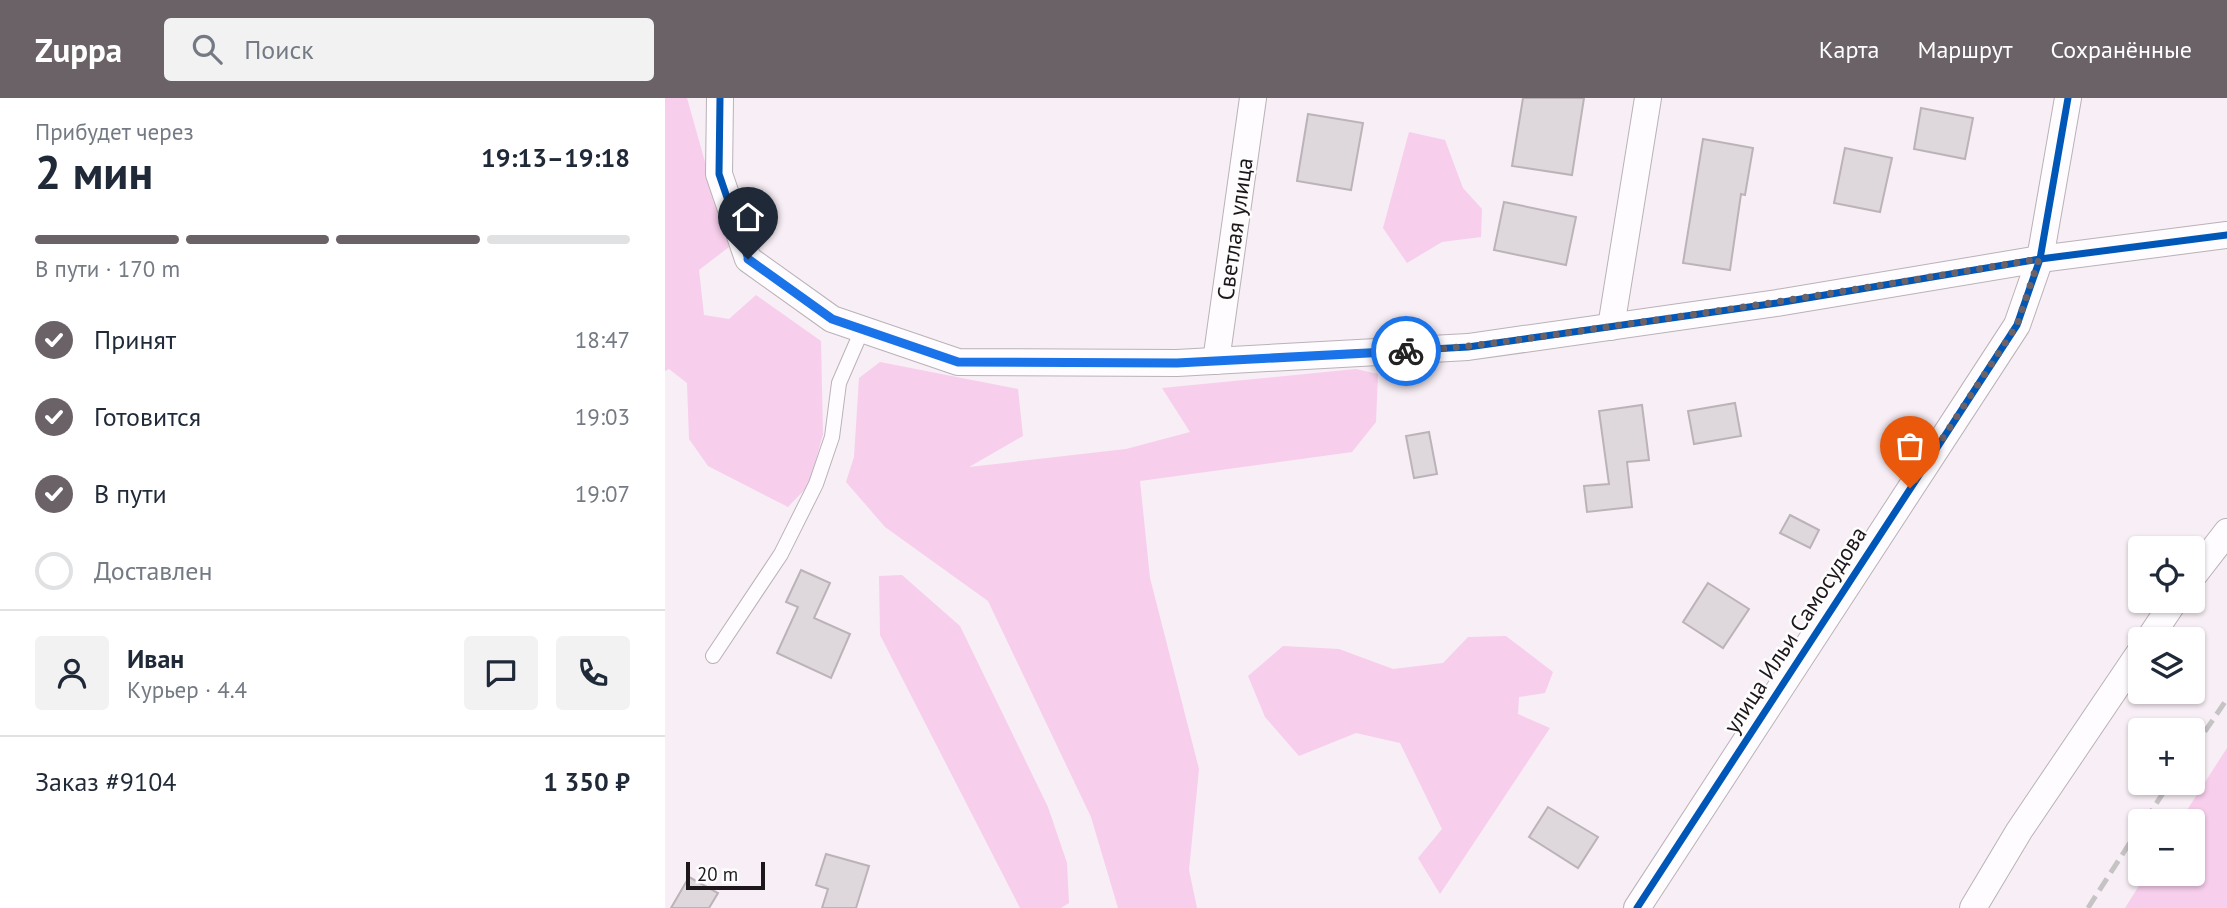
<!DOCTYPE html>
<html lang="ru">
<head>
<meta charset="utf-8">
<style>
	body { margin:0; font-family:"PT Sans",sans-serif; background:#f2f2f3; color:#1f2937; height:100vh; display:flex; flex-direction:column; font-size:26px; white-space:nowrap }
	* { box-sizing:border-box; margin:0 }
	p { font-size:23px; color:#747a83 }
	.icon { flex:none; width:38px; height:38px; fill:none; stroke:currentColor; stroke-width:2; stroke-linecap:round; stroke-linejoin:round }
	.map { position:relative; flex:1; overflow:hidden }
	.sheet { display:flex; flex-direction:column; background:#fff; width:665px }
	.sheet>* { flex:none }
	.tools { position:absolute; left:1463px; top:438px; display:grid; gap:14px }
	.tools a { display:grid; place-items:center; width:77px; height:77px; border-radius:7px; background:#fff; box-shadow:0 2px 5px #0004; font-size:35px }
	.scale { position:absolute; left:21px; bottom:18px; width:79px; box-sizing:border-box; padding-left:7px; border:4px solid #1d171b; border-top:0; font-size:19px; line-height:24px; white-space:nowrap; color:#1d171b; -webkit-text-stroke:5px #fdfdfd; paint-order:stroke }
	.pin { position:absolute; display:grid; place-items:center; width:60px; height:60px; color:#fff; margin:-72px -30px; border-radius:50% 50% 50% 0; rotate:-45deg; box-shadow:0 0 7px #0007 }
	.pin .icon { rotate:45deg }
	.courier { position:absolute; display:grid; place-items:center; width:70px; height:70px; margin:-35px; border:5px solid #1a73e8; border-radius:50%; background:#fff; color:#222; box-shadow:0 2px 9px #0007 }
	.headline em { font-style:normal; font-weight:600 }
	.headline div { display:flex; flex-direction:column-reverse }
	.headline { display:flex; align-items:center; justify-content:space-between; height:119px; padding:0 35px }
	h1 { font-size:46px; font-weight:600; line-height:52px }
	.bar { display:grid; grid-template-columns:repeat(4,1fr); gap:10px 7px; align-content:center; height:84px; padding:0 35px }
	.bar i { height:9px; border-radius:5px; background:#e0e1e3 }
	.bar .selected { background:#6a6267 }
	.bar p { grid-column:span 4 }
	.line { display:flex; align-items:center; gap:18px; padding:0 35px; border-top:2px solid #e0e1e3 }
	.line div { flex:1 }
	.round { display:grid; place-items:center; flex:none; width:74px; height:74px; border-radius:7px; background:#f2f2f3 }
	ol { padding:0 35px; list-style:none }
	li { display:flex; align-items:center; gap:21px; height:77px }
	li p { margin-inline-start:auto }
	li .icon { padding:7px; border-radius:50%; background:#6a6267; color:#fff; stroke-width:4 }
	li:last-child { color:#747a83 }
	li i { width:38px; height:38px; border:4px solid #e0e1e3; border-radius:50% }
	header { display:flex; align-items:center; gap:42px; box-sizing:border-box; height:98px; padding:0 35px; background:#6a6267; color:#fff }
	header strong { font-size:33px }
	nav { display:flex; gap:38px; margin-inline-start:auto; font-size:24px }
	.search { width:490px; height:63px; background:#f2f2f3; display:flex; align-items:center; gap:18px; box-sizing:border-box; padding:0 24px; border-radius:7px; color:#747a83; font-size:26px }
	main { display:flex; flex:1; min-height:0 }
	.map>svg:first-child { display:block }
	.green { fill:#f7ceec }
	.building { fill:#ded7dc; stroke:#bbb3b8; stroke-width:2 }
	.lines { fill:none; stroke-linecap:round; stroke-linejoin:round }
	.lane-casing { stroke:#b9b2b7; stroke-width:16 }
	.street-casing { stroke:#b9b2b7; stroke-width:28 }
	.lane { stroke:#fefcfe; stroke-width:14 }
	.street { stroke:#fefcfe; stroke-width:26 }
	.rail { stroke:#c6c3c5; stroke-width:5; stroke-dasharray:14 7; stroke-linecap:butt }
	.cycleway-casing { stroke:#fdfdfd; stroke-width:11 }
	.cycleway { stroke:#0057b8; stroke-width:7 }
	.done { stroke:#6a6267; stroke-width:7; stroke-dasharray:0 12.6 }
	.route { stroke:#1a73e8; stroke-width:9 }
	.labels { text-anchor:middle; stroke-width:5; stroke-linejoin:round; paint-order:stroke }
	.street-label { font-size:23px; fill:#1d171b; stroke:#fdfdfd }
</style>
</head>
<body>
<header>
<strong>Zuppa</strong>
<div class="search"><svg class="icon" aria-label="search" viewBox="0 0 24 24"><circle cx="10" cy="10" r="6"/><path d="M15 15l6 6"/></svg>Поиск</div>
<nav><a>Карта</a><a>Маршрут</a><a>Сохранённые</a></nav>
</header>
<main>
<section class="sheet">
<div class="headline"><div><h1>2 мин</h1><p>Прибудет через</p></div><em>19:13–19:18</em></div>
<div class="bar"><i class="selected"></i><i class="selected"></i><i class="selected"></i><i></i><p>В пути · 170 m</p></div>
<ol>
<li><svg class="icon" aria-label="check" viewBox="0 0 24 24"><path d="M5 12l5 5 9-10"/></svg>Принят<p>18:47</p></li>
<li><svg class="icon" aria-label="check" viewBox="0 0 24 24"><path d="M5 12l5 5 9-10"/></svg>Готовится<p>19:03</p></li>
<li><svg class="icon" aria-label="check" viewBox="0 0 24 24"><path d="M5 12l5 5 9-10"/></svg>В пути<p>19:07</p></li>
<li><i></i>Доставлен</li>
</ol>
<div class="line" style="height:126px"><a class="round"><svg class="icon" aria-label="person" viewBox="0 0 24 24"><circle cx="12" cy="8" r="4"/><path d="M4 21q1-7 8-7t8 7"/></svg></a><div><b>Иван</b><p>Курьер · 4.4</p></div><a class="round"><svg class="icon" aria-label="chat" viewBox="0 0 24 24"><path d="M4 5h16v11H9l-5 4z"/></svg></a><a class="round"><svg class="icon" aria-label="phone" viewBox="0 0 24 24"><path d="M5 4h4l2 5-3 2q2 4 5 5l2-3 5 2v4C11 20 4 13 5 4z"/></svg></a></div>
<div class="line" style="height:91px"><div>Заказ #9104</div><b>1 350 ₽</b></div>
</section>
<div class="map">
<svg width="1562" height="810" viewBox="0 0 1562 810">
	<rect width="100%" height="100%" fill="#f8eef5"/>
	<g class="green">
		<polygon points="0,0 22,0 64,149 34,172 39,217 64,221 91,197 156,243 158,336 144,387 123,409 43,368 24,341 22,285 4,271 0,273"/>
		<polygon points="744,34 780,42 798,90 817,111 816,139 777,144 742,165 718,130"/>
		<polygon points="215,264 353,291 358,338 304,369 461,351 525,334 497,290 691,271 713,276 711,324 687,354 475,383 485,480 534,671 524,772 532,810 453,810 426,719 323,503 220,429 181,384 189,359 194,280"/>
		<polygon points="237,477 295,528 383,709 402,765 404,805 396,810 355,810 215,537 214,478"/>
		<polygon points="841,538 888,574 880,595 854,599 853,616 885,630 775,796 753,760 777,731 735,645 691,635 634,658 600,619 583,578 618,548 674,551 728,571 778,565 803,539"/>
		<polygon points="1562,650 1562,810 1460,810 1482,775 1528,775 1528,723 1515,723"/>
	</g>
	<g class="building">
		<polygon points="858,0 919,0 907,77 847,68"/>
		<polygon points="1256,10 1308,20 1300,61 1249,51"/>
		<polygon points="643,16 698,25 686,92 632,83"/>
		<polygon points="1038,41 1088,50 1080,97 1076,96 1065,172 1018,165"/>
		<polygon points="1180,50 1227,60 1215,114 1169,105"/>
		<polygon points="839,104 911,119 901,167 829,152"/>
		<polygon points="1070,305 1076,338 1029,346 1023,313"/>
		<polygon points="977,307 984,362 962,364 967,409 922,414 919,388 944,386 934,313"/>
		<polygon points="764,334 772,376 749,380 741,338"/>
		<polygon points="1125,417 1154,432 1145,450 1115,435"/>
		<polygon points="136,472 165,485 149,520 185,536 166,580 112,555 133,509 121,504"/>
		<polygon points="1043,485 1084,511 1058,550 1018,524"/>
		<polygon points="883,709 933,739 913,770 864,739"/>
		<polygon points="161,756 204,768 191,810 157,810 163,791 151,787"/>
		<polygon points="24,779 53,795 44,810 6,810"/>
	</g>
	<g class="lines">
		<defs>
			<polyline id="lane" points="48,558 116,456 151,386 167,339 174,285 197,232"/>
			<g id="street">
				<polyline points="55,0 54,76 83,161 167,221 293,264 512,265 803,249 1112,205 1375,161 1562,137"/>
				<polyline points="946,229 983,0"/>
				<polyline points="551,263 588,0"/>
				<polyline points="1528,478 1562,434"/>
				<polyline points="1484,541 1510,502"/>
				<polyline points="972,810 1352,227 1375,161 1403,0"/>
				<polyline points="1308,810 1354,733 1475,554"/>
			</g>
		</defs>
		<use href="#lane" class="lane-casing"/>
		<use href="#street" class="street-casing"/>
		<use href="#lane" class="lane"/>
		<use href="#street" class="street"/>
		<g class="rail">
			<polyline points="1528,651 1562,601"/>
			<polyline points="1480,723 1505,684"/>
			<polyline points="1423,810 1475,729"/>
		</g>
		<defs>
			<g id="cycleway">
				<polyline points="55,0 54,76 83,161 167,221 293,264 512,265 803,249 1112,205 1375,161 1562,137"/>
				<polyline points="972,810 1352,227 1375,161 1403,0"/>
			</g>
		</defs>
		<use href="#cycleway" class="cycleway-casing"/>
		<use href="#cycleway" class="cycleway"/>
	</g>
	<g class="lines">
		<path class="done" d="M741 253C820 249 898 235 977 224 1110 205 1242 183 1374 161L1352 227 1245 390"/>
		<polyline class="route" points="83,161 167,221 293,264 512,265 741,253"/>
	</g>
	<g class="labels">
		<g class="street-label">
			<text transform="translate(570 131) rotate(-82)" y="8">Светлая улица</text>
			<text transform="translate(1130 532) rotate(-57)" y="8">улица Ильи Самосудова</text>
		</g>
	</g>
</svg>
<div class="tools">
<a><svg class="icon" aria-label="locate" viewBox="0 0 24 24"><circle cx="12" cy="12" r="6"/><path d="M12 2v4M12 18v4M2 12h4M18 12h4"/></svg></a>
<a><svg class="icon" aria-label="layers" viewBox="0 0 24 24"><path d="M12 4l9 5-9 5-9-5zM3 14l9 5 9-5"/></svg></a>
<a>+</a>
<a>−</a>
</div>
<div class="scale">20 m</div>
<div class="pin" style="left:1245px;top:390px;background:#ea580c"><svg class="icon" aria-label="bag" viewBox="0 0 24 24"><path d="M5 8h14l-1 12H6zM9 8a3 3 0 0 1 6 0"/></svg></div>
<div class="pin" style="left:83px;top:161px;background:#1f2937"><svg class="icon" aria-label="home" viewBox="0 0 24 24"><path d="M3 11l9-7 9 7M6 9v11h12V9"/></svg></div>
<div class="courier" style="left:741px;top:253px"><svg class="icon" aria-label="bike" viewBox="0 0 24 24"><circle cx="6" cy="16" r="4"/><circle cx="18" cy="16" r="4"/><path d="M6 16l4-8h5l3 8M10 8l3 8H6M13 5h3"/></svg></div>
</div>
</main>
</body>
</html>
